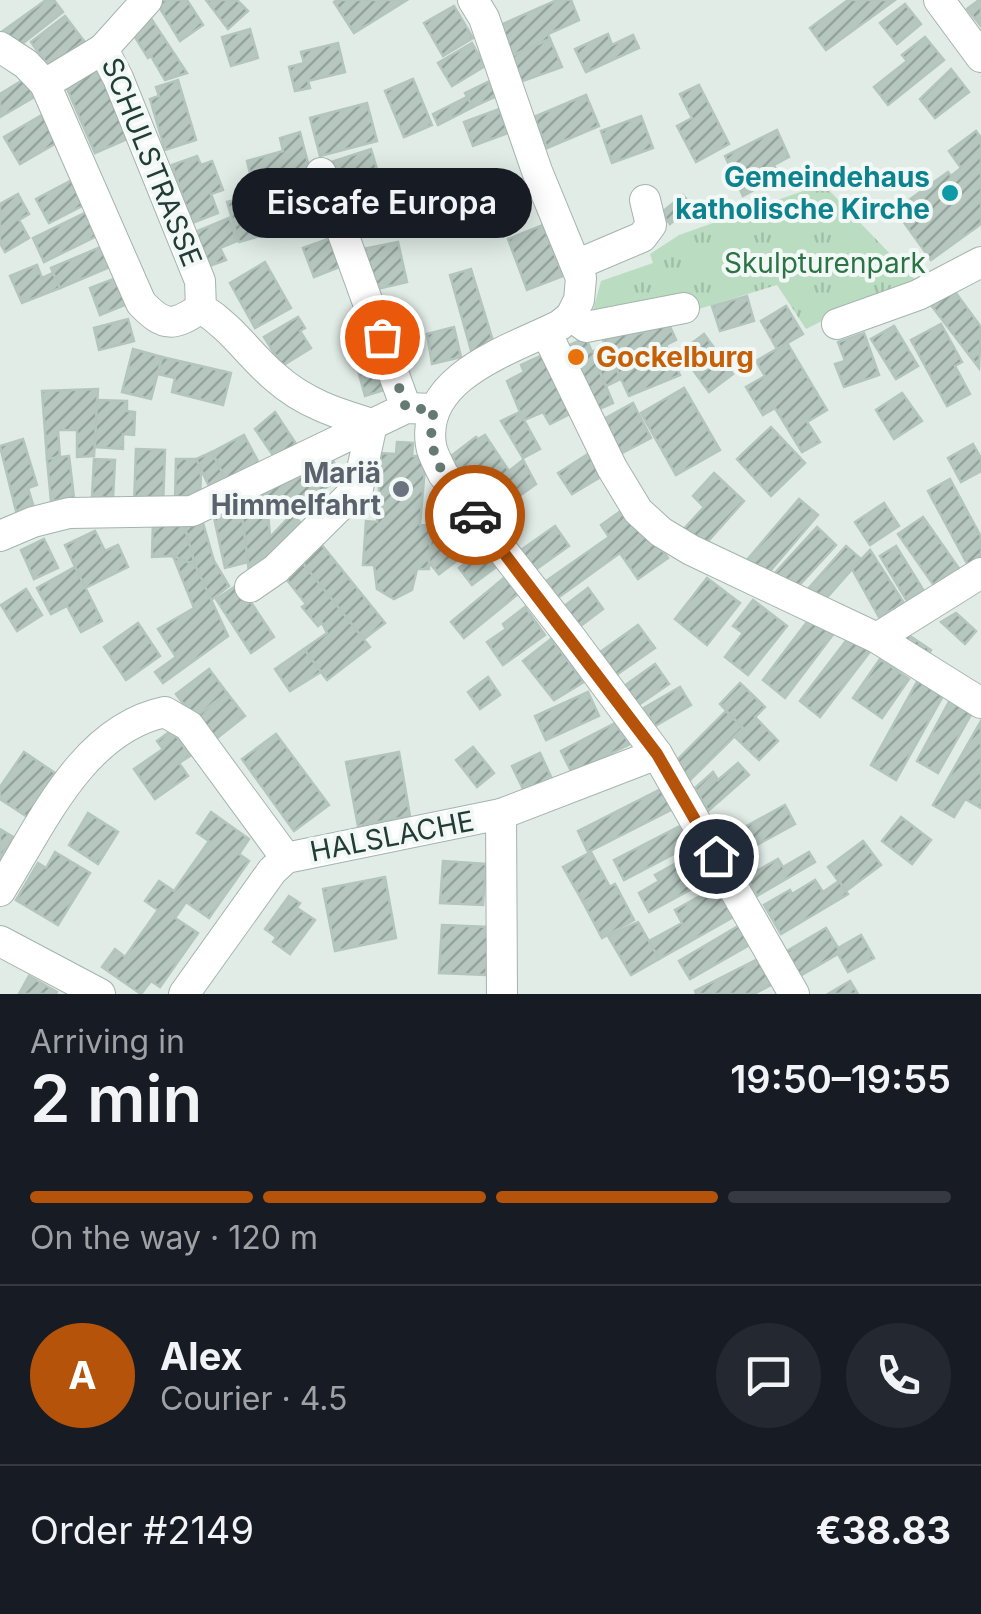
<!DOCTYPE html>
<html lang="en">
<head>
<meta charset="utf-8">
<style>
	body { margin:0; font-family:Inter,sans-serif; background:#242831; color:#f1f3f6; height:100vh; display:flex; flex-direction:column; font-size:38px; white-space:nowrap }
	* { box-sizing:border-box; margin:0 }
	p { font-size:32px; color:#9ea1a6 }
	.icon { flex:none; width:55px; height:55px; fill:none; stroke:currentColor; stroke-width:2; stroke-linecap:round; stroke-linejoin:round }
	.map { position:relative; height:994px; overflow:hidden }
	.drawer { display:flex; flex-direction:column; background:#171b24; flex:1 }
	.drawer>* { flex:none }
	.pin { position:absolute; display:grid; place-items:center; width:85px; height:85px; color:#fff; margin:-42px; border:5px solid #fff; border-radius:50%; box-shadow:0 2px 10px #0007 }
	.courier { position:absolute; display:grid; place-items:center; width:100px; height:100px; margin:-50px; border:8px solid #b45309; border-radius:50%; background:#fff; color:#222; box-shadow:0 2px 12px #0007 }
	.bubble { position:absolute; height:70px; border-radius:35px; background:#171b24; box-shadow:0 5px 25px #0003; font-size:32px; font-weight:600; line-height:70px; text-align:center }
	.overview em { font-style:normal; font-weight:600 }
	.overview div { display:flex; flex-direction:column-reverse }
	.overview { display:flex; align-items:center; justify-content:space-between; height:170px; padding:0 30px }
	h1 { font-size:65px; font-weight:600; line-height:75px }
	.bar { display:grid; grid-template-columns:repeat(4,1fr); gap:15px 10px; align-content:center; height:120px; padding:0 30px }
	.bar i { height:12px; border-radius:8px; background:#363941 }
	.bar .active { background:#b45309 }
	.bar p { grid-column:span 4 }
	.line { display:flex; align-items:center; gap:25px; padding:0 30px; border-top:2px solid #363941 }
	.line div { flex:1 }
	.round { display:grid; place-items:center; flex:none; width:105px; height:105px; border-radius:52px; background:#242831 }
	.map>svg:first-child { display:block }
	.park { fill:url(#park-tufts) }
	.building { fill:url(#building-hatch); stroke:#b4c5be; stroke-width:2.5 }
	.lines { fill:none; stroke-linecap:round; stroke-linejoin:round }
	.minor-casing { stroke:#a4b4ae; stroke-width:32 }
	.minor { stroke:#fff; stroke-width:30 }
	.done { stroke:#647a73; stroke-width:10; stroke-dasharray:0 18 }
	.route { stroke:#b45309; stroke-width:12 }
	.culture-dot { fill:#0f9aa8; stroke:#f2f8f5; stroke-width:4 }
	.food-dot { fill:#e8710a; stroke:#f2f8f5; stroke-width:4 }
	.worship-dot { fill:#6b7280; stroke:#f2f8f5; stroke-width:4 }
	.labels { text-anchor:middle; stroke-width:8; stroke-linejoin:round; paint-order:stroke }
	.street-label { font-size:28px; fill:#213d35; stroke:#f2f8f5 }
	.culture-label { font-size:28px; font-weight:bold; fill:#0d838f; stroke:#f2f8f5; text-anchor:end }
	.park-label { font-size:28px; fill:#2b7445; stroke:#f2f8f5 }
	.food-label { font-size:28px; font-weight:bold; fill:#c56008; stroke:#f2f8f5; text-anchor:start }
	.worship-label { font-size:28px; font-weight:bold; fill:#5b616d; stroke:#f2f8f5; text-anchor:end }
</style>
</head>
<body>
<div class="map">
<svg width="981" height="994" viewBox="0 0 981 994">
	<defs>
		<pattern id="park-tufts" width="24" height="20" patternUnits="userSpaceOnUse" patternTransform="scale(2.5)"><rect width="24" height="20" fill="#baddc2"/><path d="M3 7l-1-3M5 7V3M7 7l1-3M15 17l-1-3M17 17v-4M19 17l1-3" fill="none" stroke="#a0bfa7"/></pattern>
		<pattern id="building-hatch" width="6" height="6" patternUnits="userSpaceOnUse" patternTransform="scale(2.5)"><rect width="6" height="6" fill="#b6c7c0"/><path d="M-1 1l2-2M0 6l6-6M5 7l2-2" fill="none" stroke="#94a39d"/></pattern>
	</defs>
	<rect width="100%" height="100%" fill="#e1ece7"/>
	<polygon class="park" points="823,184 920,285 832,316 806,329 777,285 689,312 590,321 601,281 653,263 650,254 679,235"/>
	<g class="building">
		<polygon points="46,0 54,0 63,12 17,48 0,33"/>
		<polygon points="158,0 187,0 203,25 180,41 156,2"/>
		<polygon points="206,0 237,0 248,11 228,29"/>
		<polygon points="337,0 407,0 354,33 334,2"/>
		<polygon points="557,0 571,0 579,20 548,34 550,39 509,57 496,27"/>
		<polygon points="848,0 895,0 826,50 810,28"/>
		<polygon points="979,0 981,0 981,26 967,9"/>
		<polygon points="905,4 921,24 897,44 880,23"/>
		<polygon points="454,6 473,38 443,56 424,23"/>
		<polygon points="146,11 187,73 165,80 151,56 148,58 130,29"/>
		<polygon points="65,16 84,41 49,67 31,42"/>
		<polygon points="250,29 258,58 231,66 222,37"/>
		<polygon points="608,34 612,45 633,35 639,48 586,72 575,49"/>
		<polygon points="925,37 944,60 888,105 874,87 907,61 902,55"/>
		<polygon points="550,39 562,67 520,82 509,57"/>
		<polygon points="338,43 345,72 308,81 310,88 295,91 289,67 304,63 301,52"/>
		<polygon points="472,43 485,66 452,86 438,63"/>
		<polygon points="104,67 134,136 95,153 65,84"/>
		<polygon points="951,69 969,92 935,118 920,99"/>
		<polygon points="26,78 36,96 0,117 0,94"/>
		<polygon points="413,79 432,125 404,137 385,91"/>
		<polygon points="178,80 196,140 165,150 150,99 159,96 156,87"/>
		<polygon points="490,81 497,96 473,107 465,93"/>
		<polygon points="699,85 729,144 696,162 677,126 692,118 680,94"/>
		<polygon points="586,95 599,126 547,148 534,117"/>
		<polygon points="467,97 473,107 438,125 433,114"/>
		<polygon points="367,103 377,141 320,156 310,118"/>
		<polygon points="499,109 508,133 473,146 464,122"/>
		<polygon points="42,115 58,142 20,164 4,137"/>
		<polygon points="641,116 653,148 612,163 601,131"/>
		<polygon points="777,130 789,157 774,165 779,176 743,196 725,156"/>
		<polygon points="976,131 981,138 981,224 931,260 895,210 948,172 951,176 961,168 949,151"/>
		<polygon points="300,132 311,175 254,190 247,161 283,151 280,138"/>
		<polygon points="371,149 382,186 342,199 331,162"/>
		<polygon points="197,156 201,165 212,161 223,190 211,194 218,213 192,223 172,165"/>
		<polygon points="72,180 84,205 49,223 36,199"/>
		<polygon points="18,194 29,214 19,220 29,238 5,252 0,243 0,204"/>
		<polygon points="683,195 692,206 670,224 661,213"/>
		<polygon points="381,196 391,218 354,237 346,211"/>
		<polygon points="248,197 260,236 239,242 227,202"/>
		<polygon points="516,205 523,225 500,234 493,214"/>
		<polygon points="87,212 99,235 44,262 33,238"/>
		<polygon points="229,218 237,241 220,248 226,260 207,267 193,233"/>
		<polygon points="543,225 563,276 527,290 508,239"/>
		<polygon points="336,236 347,264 314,277 303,248"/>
		<polygon points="398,242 407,282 373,290 363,249"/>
		<polygon points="103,246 112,266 60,288 51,268"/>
		<polygon points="265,262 291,308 255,328 230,283"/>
		<polygon points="37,265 42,278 53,273 60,288 22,303 10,276"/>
		<polygon points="471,269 493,341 472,354 450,275"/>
		<polygon points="116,278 127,304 100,315 90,288"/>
		<polygon points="953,289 981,327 979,368 931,305"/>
		<polygon points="747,296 754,321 720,331 712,306"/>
		<polygon points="786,306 803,334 777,349 761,321"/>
		<polygon points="413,315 421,348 396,353 389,320"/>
		<polygon points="298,317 305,328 300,331 311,348 282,366 264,337"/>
		<polygon points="128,319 134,341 99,350 94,328"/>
		<polygon points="668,322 676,340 666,345 680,375 629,396 603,340 633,326 638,334"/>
		<polygon points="941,324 962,362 955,366 970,394 947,406 911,340"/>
		<polygon points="894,326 918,366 896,379 871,339"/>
		<polygon points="454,327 461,357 432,364 427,334"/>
		<polygon points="864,333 879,375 844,387 835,364 845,361 838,342"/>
		<polygon points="704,334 733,374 709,392 680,352"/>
		<polygon points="586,338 592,352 597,349 603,364 598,367 613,403 592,412 565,347"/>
		<polygon points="787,343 827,410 807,422 820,442 802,452 775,408 763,415 746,387 765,376 756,361"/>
		<polygon points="607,348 621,379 606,386 598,367 603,364 598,352"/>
		<polygon points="133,349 162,357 151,399 122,392"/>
		<polygon points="380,352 391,388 365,396 355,359"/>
		<polygon points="545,354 572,413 550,424 543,412 524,420 540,449 523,458 501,421 520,412 507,381 524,372 521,365"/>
		<polygon points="162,357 231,373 223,405 172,392 175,378 158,374"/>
		<polygon points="684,388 720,450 676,475 641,413"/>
		<polygon points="98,389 94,456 77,457 77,430 58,430 60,457 47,459 42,391"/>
		<polygon points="902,393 922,421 894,439 876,410"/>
		<polygon points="97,400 127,401 127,411 135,412 134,435 123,434 123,449 95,447"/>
		<polygon points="633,403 651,438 620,454 602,420"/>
		<polygon points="275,412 298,447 277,461 255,429"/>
		<polygon points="771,427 805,463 771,496 737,459"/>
		<polygon points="244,435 261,467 227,483 212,452"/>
		<polygon points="485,435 509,471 523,460 536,484 491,516 451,456 476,437 478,439"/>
		<polygon points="23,439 37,485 28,488 35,511 17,515 0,446"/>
		<polygon points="397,442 413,443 412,456 426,456 420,525 432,526 431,534 445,522 468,552 439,574 429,562 429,569 417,569 412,590 394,599 377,589 374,565 363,565 366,521 377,522 381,453 396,454"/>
		<polygon points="973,444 981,458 981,471 961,482 948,458"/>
		<polygon points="136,449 165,450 163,506 134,505"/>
		<polygon points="212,452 227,483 211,490 196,459"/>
		<polygon points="329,454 343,478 300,502 268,512 270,537 292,514 305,527 249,572 240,504"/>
		<polygon points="588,454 602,476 572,494 558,473"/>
		<polygon points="69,456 74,498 51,501 47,459"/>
		<polygon points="94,459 115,460 113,498 92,497"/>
		<polygon points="176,459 196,459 201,469 200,502 175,501"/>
		<polygon points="714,473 744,501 701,549 682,531 704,507 693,496"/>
		<polygon points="950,479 981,537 981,561 969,567 928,491"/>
		<polygon points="799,499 818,515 765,577 746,561"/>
		<polygon points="884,503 899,526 870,545 855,522"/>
		<polygon points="241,509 248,562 225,568 213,513"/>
		<polygon points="622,510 649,532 552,602 539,586 609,537 601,525"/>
		<polygon points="201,516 214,561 229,586 211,600 195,565 183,521"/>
		<polygon points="923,517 960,570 935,587 898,534"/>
		<polygon points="153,521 183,521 195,565 173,556 152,557"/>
		<polygon points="445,522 468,552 439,574 429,562 431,534"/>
		<polygon points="555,526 569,546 528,575 514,555"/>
		<polygon points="817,527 836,545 794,591 775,573"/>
		<polygon points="95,531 105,551 118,545 128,567 85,588 65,545"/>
		<polygon points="649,532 668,558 638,579 620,553"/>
		<polygon points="44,539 58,568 34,579 21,550"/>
		<polygon points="321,544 385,623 364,639 301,561"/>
		<polygon points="846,546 861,559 823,602 808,589"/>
		<polygon points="896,546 924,591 907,601 880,556"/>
		<polygon points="483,549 496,567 472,585 459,568"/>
		<polygon points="870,550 904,603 879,617 852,569"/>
		<polygon points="173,556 195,565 228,636 163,683 155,672 176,657 158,629 194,608"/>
		<polygon points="301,561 370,647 327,680 304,649 327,633 322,623 318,626 302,607 306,604 283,575"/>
		<polygon points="75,567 102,621 81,632 67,606 51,614 37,588"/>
		<polygon points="505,577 518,594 464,638 451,622"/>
		<polygon points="707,578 740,603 707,645 675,619"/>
		<polygon points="239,584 274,637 251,653 216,599"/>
		<polygon points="588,588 603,609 574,631 559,610"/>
		<polygon points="26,589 42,615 17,631 1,605"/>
		<polygon points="753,600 787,626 748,675 725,657 743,633 733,626"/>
		<polygon points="525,607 545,635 503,665 487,642 506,629 503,624"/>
		<polygon points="956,613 976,631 965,644 941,622"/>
		<polygon points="813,614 835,632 785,698 763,680"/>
		<polygon points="138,623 160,656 126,680 104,647"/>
		<polygon points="638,625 655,648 612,678 596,655"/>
		<polygon points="904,632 931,650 923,663 896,645"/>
		<polygon points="852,633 872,649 820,717 800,701"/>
		<polygon points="551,639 584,682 554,700 523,661"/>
		<polygon points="304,649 321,672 290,691 275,669"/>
		<polygon points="880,659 909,679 882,718 853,698"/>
		<polygon points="655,664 669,684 634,708 620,689"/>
		<polygon points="209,669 227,693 194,718 176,694"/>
		<polygon points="488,677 500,695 480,709 468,692"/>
		<polygon points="918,680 944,694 896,780 871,765"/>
		<polygon points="740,683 765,707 755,717 778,741 759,760 735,737 743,728 720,704"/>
		<polygon points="680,687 691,705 655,726 644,708"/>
		<polygon points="588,692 599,716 546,740 535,716"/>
		<polygon points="227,693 245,716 212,742 194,718"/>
		<polygon points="950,700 972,713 938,773 917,761"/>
		<polygon points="726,711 743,728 690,780 676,761"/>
		<polygon points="981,721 981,808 965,799 954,817 933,805"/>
		<polygon points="615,723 630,744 572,773 561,751"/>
		<polygon points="172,730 190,756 179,763 188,776 155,799 134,769 163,749 157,741"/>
		<polygon points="276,734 329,805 294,831 242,759"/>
		<polygon points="473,747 494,773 477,787 456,760"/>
		<polygon points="24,752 58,775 29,818 0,799 0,787"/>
		<polygon points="399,752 410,816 358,826 346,762"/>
		<polygon points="540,753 553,781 526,795 512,766"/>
		<polygon points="738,763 749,775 708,811 695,788 713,772 718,780"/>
		<polygon points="663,788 673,809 588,852 578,831"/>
		<polygon points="785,805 795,824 733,858 723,839"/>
		<polygon points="211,812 249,839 239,854 249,861 209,918 186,902 175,918 198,933 160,987 151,981 141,994 102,967 115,949 125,957 158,910 145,901 159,881 174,891 209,841 197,833"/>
		<polygon points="88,813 118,832 98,864 69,845"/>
		<polygon points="901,817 931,840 912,864 882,841"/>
		<polygon points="684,824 693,844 624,880 614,860"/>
		<polygon points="0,829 13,837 0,858"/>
		<polygon points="863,841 881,865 846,891 828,867"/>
		<polygon points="55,852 90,873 58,925 16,900 38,863 46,868"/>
		<polygon points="591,852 610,887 583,902 563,867"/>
		<polygon points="809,852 815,862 757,896 746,877 778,859 783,867"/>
		<polygon points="689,856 703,883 649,912 639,893 659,881 655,875"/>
		<polygon points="443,861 486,864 483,905 440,903"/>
		<polygon points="385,877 396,938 335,951 323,889"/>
		<polygon points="815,880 823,892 839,881 848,894 781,934 764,905 790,890 792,894"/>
		<polygon points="615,884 634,920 602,938 583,902"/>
		<polygon points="718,886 735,916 659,959 649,941 682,923 675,910"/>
		<polygon points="289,896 300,903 276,937 265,929"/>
		<polygon points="297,908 315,920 290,954 273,942"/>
		<polygon points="638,922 659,959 631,975 608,936"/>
		<polygon points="442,925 489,927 486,975 439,973"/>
		<polygon points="740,925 751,944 690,979 679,961"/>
		<polygon points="826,928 838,948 861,935 874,958 848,972 838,954 800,976 787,951"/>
		<polygon points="758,959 771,985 754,994 696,994 695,991"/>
		<polygon points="29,976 57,992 56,994 19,994"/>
		<polygon points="850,981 858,994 828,994"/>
	</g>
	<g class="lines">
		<defs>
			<g id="minor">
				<path d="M147 0 103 49 118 78 200 281 201 308C234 329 247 353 275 377 304 403 336 413 372 424L358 488 276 569 250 587"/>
				<path d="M473 0 484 18 537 171 581 278 579 300 571 316 560 325C513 349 420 376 431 445 432 454 439 465 443 474L571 638 657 754 794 994"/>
				<polyline points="939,0 981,57"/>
				<path d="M0 47 26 64 45 84 141 303C165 328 174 326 201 308"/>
				<polyline points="45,84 103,49"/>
				<polyline points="321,173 406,408"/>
				<polyline points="576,265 642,237 651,225 645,200"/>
				<polyline points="571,316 586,327 684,308"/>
				<polyline points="837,324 918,295 981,262"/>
				<polyline points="546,332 612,468 638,511 661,532 691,550 877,638 981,573"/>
				<polyline points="0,536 33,522 69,513 192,511 406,408 434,409"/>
				<polyline points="877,638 981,703"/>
				<polyline points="501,814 502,994"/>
				<path d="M0 891C41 826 82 729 165 712L189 726 286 858"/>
				<polyline points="0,941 100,994"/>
				<polyline points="184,994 272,871 286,858 501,814 657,754"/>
			</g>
		</defs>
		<use href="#minor" class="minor-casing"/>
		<use href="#minor" class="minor"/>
	</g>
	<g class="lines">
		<path class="done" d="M382 337 406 408 434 410C423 457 448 481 475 515"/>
		<polyline class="route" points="475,515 657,754 716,856"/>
	</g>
	<circle class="culture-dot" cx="950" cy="193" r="10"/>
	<circle class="food-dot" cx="576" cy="357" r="10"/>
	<circle class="worship-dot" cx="401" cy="489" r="10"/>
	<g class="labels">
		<g class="street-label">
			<text transform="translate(152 162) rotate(68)" y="10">SCHULSTRASSE</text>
			<text transform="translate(392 836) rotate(-11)" y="10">HALSLACHE</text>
		</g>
		<g class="culture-label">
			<text x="930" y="187">Gemeindehaus<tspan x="930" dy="32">katholische Kirche</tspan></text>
		</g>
		<g class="park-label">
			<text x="825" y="273">Skulpturenpark</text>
		</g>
		<g class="food-label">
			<text x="596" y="367">Gockelburg</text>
		</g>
		<g class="worship-label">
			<text x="381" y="483">Mariä<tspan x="381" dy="32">Himmelfahrt</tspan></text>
		</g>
	</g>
</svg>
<div class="pin" style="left:382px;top:337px;background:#ea580c"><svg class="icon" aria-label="bag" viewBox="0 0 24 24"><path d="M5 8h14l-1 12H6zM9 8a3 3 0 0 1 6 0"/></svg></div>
<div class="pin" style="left:716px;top:856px;background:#1f2937"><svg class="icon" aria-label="home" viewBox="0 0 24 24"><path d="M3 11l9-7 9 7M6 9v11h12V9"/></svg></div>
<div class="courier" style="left:475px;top:515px"><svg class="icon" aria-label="car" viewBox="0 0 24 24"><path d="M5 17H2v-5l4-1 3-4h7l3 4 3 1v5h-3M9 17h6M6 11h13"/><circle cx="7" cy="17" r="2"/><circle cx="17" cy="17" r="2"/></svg></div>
<div class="bubble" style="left:232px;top:168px;width:300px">Eiscafe Europa</div>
</div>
<section class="drawer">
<div class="overview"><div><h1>2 min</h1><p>Arriving in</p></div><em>19:50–19:55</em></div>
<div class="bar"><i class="active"></i><i class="active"></i><i class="active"></i><i></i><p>On the way · 120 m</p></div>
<div class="line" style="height:180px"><b class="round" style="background:#b45309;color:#fff">A</b><div><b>Alex</b><p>Courier · 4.5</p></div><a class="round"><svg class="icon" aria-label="chat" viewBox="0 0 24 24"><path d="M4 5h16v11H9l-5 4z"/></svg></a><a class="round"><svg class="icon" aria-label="phone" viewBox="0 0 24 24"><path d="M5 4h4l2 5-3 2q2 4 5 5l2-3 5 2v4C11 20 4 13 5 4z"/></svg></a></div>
<div class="line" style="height:130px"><div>Order #2149</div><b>€38.83</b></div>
</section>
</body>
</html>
